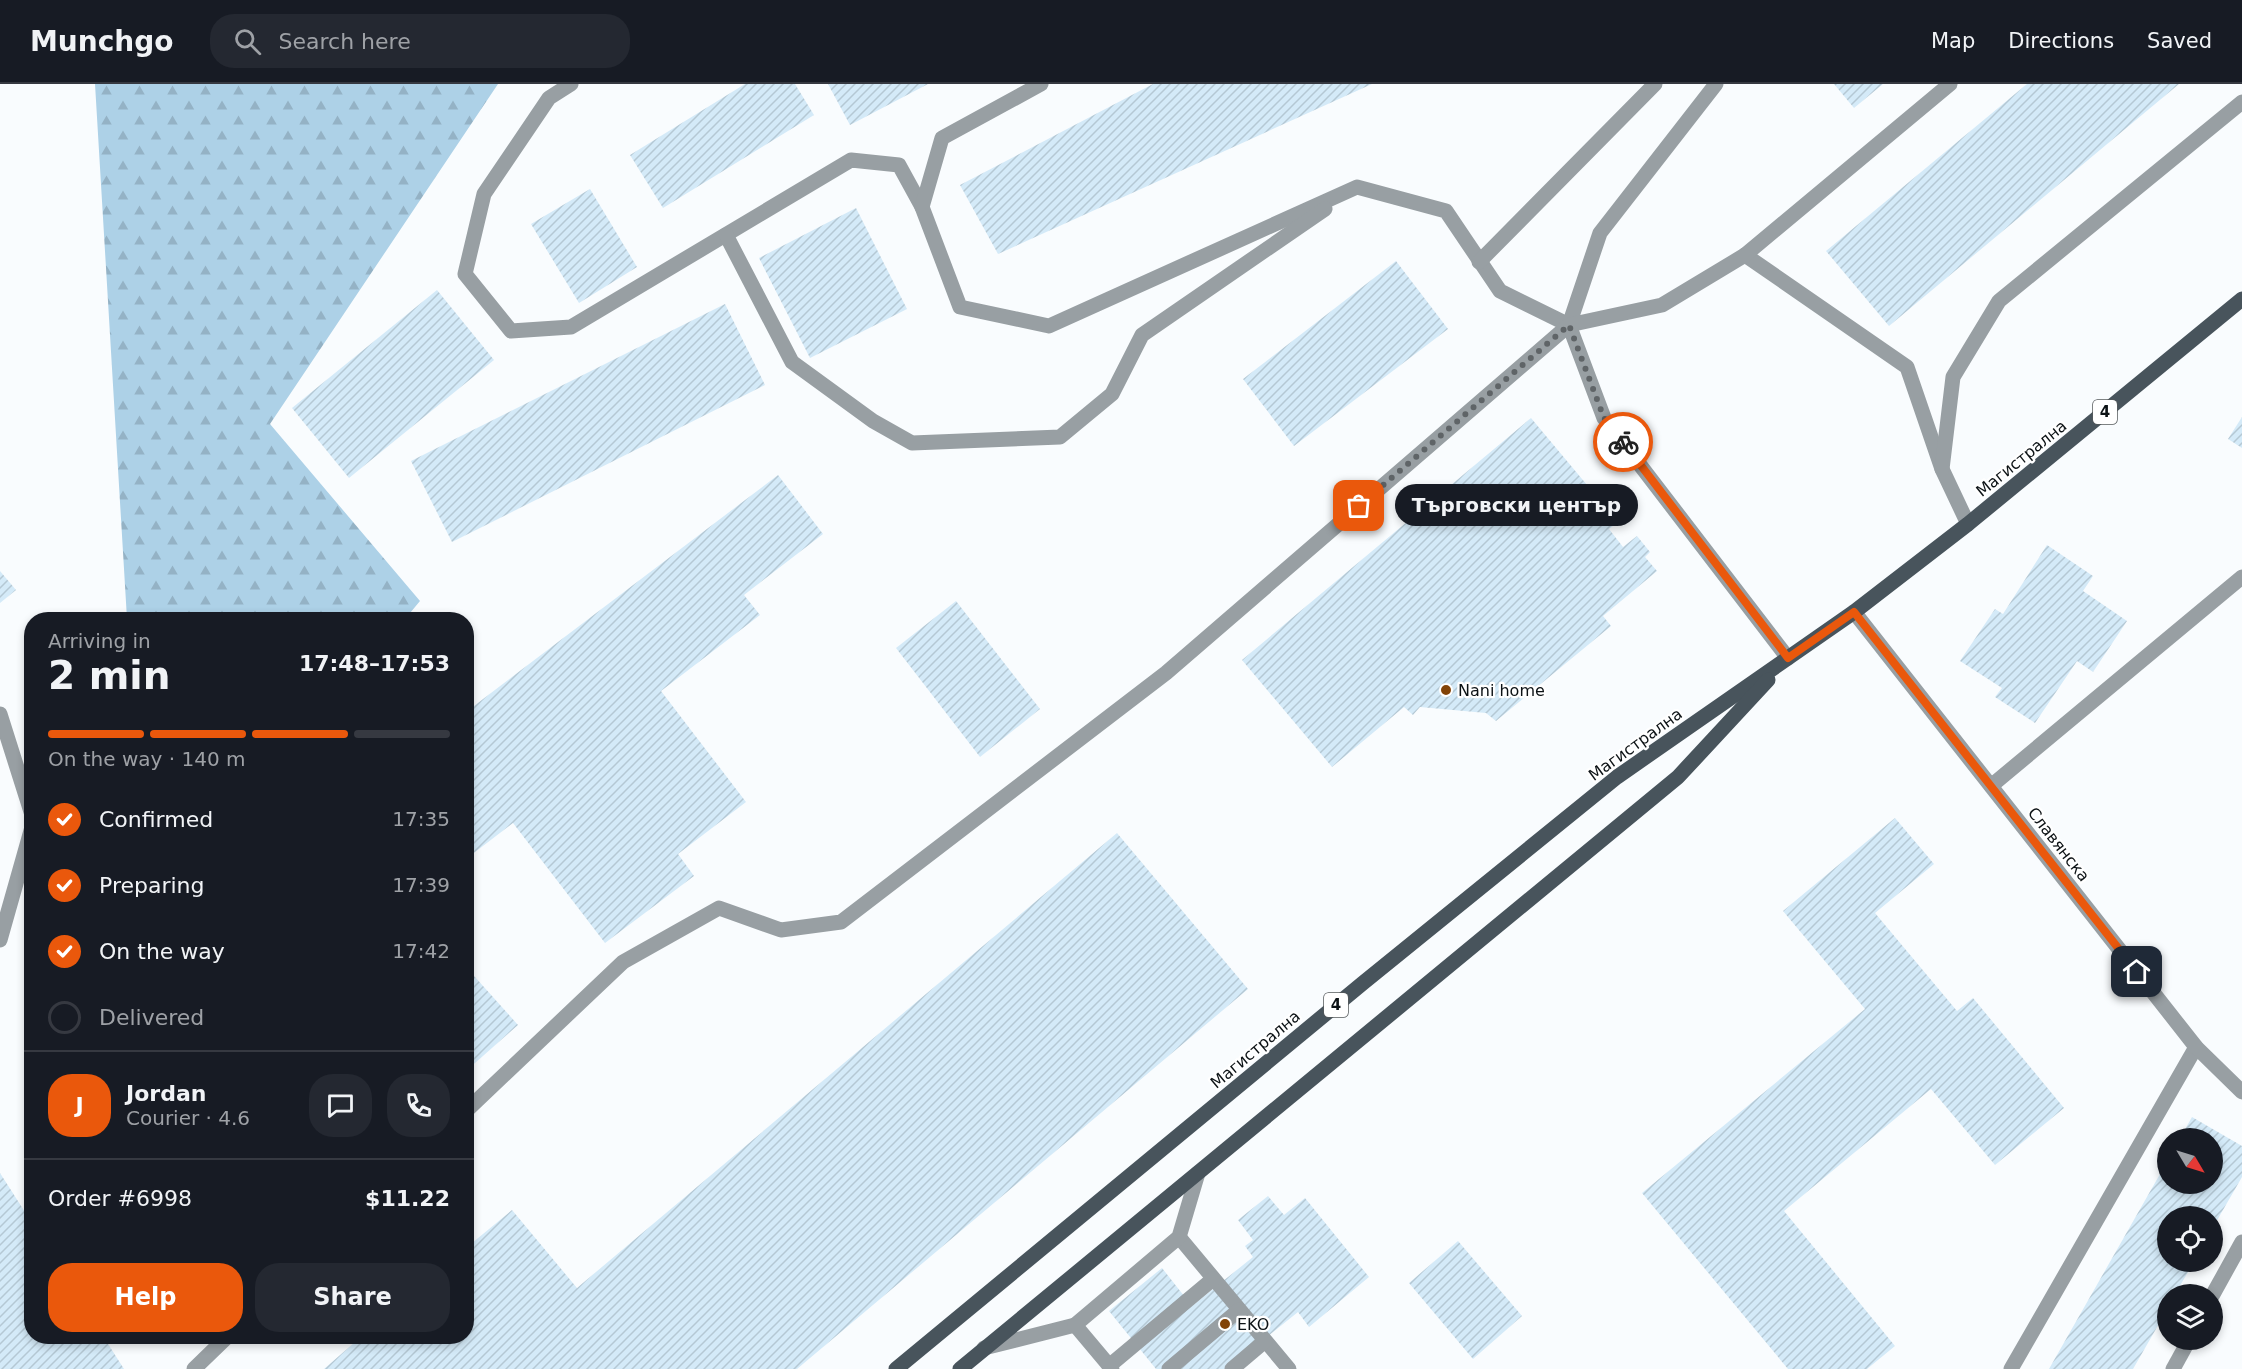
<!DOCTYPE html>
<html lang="en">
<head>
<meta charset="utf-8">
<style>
	body { margin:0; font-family:"DejaVu Sans",sans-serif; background:#242831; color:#f1f3f6; height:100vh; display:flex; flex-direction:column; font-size:22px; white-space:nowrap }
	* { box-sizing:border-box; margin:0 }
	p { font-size:20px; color:#9ea1a6 }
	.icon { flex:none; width:33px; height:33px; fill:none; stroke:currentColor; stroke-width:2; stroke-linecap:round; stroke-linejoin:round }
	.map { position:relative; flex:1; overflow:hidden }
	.panel { position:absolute; left:24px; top:528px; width:450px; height:732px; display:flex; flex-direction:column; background:#171b24; border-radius:24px; box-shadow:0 3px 9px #0003 }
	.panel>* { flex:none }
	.needle { width:39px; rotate:128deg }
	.buttons { position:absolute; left:2157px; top:1044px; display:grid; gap:12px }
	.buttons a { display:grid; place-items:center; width:66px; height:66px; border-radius:50%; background:#171b24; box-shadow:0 3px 9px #0003; font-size:30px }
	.pin { position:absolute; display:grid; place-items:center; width:51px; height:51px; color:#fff; margin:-26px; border-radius:12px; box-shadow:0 3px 9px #0006 }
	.courier { position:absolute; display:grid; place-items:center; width:60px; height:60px; margin:-30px; border:4px solid #ea580c; border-radius:50%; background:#fff; color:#222; box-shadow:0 2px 8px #0007 }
	.bubble { position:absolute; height:42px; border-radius:21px; background:#171b24; box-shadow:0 3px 9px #0003; font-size:20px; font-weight:700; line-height:42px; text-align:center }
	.overview em { font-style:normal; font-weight:700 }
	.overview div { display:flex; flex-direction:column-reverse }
	.overview { display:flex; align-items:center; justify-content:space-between; height:102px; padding:0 24px }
	h1 { font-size:39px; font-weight:700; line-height:45px }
	.bar { display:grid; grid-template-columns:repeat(4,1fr); gap:9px 6px; align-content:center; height:72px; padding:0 24px }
	.bar i { height:8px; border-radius:4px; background:#363941 }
	.bar .on { background:#ea580c }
	.bar p { grid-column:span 4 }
	.line { display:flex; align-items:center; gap:15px; padding:0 24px; border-top:2px solid #363941 }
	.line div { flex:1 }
	.round { display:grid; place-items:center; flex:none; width:63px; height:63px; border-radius:24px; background:#242831 }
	ol { padding:0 24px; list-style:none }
	li { display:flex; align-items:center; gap:18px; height:66px }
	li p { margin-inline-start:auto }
	li .icon { padding:6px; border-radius:50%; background:#ea580c; color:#fff; stroke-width:4 }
	li:last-child { color:#9ea1a6 }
	li i { width:33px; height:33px; border:3px solid #363941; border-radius:50% }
	.button { display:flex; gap:12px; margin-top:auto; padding:12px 24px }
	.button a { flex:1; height:69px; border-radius:24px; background:#ea580c; color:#fff; font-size:24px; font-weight:700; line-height:69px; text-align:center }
	.button a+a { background:#242831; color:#f1f3f6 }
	header { display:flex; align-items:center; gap:36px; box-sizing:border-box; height:84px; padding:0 30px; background:#171b24; border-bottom:2px solid #363941 }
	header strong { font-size:28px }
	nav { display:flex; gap:33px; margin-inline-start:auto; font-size:21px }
	.search { width:420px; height:54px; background:#242831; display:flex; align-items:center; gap:15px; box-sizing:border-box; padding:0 21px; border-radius:24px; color:#9ea1a6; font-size:22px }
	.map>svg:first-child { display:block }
	.forest { fill:url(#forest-firs) }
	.building { fill:url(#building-hatch) }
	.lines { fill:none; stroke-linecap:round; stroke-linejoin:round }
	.service { stroke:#989fa3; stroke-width:15 }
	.minor { stroke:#989fa3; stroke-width:15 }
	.primary { stroke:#48545c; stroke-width:15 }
	.done { stroke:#5f6467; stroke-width:6; stroke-dasharray:0 10.8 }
	.route { stroke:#ea580c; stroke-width:8 }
	.poi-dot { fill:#824307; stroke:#fff; stroke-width:2 }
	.labels { text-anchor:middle; stroke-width:4.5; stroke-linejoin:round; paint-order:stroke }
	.shield { fill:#fff; stroke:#55595b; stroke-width:1.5 }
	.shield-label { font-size:15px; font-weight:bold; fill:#0c1215 }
	.street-label { font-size:16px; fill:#0c1215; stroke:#fff }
	.poi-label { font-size:16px; fill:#0c1215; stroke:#fff; text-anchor:start }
</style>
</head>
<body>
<header>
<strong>Munchgo</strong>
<div class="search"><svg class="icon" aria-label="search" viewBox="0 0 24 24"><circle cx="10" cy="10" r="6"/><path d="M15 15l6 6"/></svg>Search here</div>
<nav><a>Map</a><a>Directions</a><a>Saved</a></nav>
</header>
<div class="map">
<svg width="2242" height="1285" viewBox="0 0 2242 1285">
	<defs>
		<pattern id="forest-firs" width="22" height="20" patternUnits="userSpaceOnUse" patternTransform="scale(1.5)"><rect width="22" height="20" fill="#add1e7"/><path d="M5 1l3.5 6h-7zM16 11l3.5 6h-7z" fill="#94b2c5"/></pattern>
		<pattern id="building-hatch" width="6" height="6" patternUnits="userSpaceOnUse" patternTransform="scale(1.5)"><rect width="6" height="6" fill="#d4eaf8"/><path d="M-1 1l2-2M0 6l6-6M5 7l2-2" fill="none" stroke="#b5c8d4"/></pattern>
	</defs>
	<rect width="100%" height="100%" fill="#f9fcfe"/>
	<polygon class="forest" points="95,0 498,0 270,340 420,517 405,535 127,535"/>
	<g class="building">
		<polygon points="745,0 795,0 814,31 663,124 630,71"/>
		<polygon points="828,0 928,0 850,41"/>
		<polygon points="1153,0 1372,0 998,170 960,101"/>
		<polygon points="1834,0 1883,0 1854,24"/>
		<polygon points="2027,0 2179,0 1889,242 1826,167"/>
		<polygon points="590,105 637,183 579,219 531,140"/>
		<polygon points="856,124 907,225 810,274 759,174"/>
		<polygon points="1396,177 1448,245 1294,362 1243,295"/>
		<polygon points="437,206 494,276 349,394 292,324"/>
		<polygon points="725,220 765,301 452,458 411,377"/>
		<polygon points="2242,333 2242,364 2228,355"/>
		<polygon points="1531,334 1618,438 1609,445 1623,463 1637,452 1650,468 1645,473 1657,487 1603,532 1611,542 1496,637 1486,629 1420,623 1413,631 1404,623 1332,683 1242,576"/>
		<polygon points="778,391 823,450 744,511 760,531 661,607 746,718 678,770 694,792 605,859 513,739 466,775 466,628"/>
		<polygon points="2047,461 2093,492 2083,507 2127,537 2093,588 2077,577 2035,639 1995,613 2002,604 1960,577 1995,525 2003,530"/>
		<polygon points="0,487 16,506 0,519"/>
		<polygon points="956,517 1040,625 980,673 896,564"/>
		<polygon points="1895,734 1934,780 1875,829 1957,927 1973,914 2064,1024 1995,1081 1931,1005 1784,1127 1895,1262 1867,1285 1788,1285 1642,1109 1865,925 1783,827"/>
		<polygon points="1117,749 1248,905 797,1285 324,1285 362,1252 466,1252 466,1164 512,1126 577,1204"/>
		<polygon points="466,883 518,941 466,987"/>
		<polygon points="2192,1033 2242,1062 2242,1093 2212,1145 2212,1132 2168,1132 2168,1178 2194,1178 2175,1210 2168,1210 2168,1224 2133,1285 2049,1285 2168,1076 2168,1100 2212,1100 2212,1054 2180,1054"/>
		<polygon points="32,1043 32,1058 24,1051"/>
		<polygon points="0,1089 32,1139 32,1252 103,1252 124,1285 0,1285"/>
		<polygon points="1268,1112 1284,1131 1305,1114 1369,1193 1309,1243 1298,1228 1237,1277 1243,1285 1156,1285 1109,1227 1162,1184 1192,1222 1253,1173 1245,1162 1253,1156 1238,1136"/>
		<polygon points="1458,1157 1522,1232 1473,1275 1409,1199"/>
	</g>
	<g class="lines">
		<g class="service">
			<polyline points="571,0 549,14 484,110 465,190 511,247 571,243 851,76 899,81 922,123"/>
			<polyline points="1041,0 942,54 922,123 960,223 1049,242 1357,103 1446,127 1500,207 1569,241"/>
			<polyline points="1716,0 1600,149 1569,241 1604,334 1788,574"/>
			<polyline points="726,151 792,278 873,337 912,359 1060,353 1112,310 1142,251 1325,125"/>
			<polyline points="1745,171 1907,283 1942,385 1968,440"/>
			<polyline points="1479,178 1655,0"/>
			<polyline points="1942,385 1953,293 1999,217 2242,18"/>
			<polyline points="1991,702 2242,493"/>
			<polyline points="466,1027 623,878 719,824 781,846 841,838 1166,589 1569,241 1662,221 1745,171 1950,0"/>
			<polyline points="1179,1153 1289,1285"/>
			<polyline points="2212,1212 2242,1158"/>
			<polyline points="984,1264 1075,1241"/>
			<polyline points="1109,1282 1213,1195"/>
			<polyline points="194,1285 228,1252"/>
			<polyline points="1112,1285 1075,1241 1179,1153 1198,1089"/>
			<polyline points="1169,1285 1239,1226"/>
			<polyline points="1232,1285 1265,1257"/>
			<polyline points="2011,1285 2196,963"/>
			<polyline points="2173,1285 2189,1256"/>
		</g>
		<g class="minor">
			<polyline points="1854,528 2196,963 2242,1008"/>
			<polyline points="0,630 32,731"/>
			<polyline points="0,856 32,743"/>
		</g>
		<g class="primary">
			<polyline points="896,1285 1363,899 1617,693 1854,528 1968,440 2242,215"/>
			<polyline points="960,1285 1678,693 1768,596"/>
		</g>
	</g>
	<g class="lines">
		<polyline class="done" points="1359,422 1569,241 1604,334 1623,358"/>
		<polyline class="route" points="1623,358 1788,574 1854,528 2137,888"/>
	</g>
	<g class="poi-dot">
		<circle cx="1446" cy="606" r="6"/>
		<circle cx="1225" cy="1240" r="6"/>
	</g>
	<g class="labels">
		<g class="shield">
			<rect x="2093" y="316" width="24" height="24" rx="4.5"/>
			<rect x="1324" y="909" width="24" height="24" rx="4.5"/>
		</g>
		<g class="shield-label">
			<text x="2105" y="333">4</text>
			<text x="1336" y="926">4</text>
		</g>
		<g class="street-label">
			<text transform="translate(2021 374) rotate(-39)" y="6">Магистрална</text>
			<text transform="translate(1635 660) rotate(-36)" y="6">Магистрална</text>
			<text transform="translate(2059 760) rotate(52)" y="6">Славянска</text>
			<text transform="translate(1255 965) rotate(-40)" y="6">Магистрална</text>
		</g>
		<g class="poi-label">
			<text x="1458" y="612">Nani home</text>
			<text x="1237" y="1246">EKO</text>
		</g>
	</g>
</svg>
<div class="buttons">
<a><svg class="needle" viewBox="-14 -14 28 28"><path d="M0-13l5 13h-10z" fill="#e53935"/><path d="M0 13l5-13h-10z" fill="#9ea1a6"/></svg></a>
<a><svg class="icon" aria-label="locate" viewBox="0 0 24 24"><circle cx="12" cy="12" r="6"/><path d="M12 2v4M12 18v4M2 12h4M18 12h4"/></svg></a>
<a><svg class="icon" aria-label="layers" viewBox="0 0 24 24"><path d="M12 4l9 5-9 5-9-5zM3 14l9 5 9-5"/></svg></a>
</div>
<div class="pin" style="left:1359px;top:422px;background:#ea580c"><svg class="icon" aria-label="bag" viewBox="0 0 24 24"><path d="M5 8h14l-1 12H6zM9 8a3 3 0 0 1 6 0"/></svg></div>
<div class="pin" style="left:2137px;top:888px;background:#1f2937"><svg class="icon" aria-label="home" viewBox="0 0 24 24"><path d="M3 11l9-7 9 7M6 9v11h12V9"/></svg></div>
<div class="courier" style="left:1623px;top:358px"><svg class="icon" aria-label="bike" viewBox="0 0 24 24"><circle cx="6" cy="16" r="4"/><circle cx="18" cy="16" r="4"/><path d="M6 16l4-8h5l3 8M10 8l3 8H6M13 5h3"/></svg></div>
<div class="bubble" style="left:1395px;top:400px;width:243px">Търговски център</div>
<section class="panel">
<div class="overview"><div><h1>2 min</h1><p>Arriving in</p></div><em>17:48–17:53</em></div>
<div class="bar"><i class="on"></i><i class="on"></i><i class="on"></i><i></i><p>On the way · 140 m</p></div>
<ol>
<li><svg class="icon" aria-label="check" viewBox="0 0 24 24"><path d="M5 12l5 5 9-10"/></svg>Confirmed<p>17:35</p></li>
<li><svg class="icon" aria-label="check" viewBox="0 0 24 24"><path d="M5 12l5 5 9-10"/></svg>Preparing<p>17:39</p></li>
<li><svg class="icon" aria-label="check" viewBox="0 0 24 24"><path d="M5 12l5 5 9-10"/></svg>On the way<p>17:42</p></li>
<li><i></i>Delivered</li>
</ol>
<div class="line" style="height:108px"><b class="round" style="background:#ea580c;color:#fff">J</b><div><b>Jordan</b><p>Courier · 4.6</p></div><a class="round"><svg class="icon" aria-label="chat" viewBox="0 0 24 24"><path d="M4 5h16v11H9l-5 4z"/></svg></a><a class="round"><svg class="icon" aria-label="phone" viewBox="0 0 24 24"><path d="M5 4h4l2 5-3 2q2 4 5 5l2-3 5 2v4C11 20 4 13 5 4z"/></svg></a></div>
<div class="line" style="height:78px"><div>Order #6998</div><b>$11.22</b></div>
<div class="button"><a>Help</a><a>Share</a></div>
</section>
</div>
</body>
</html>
